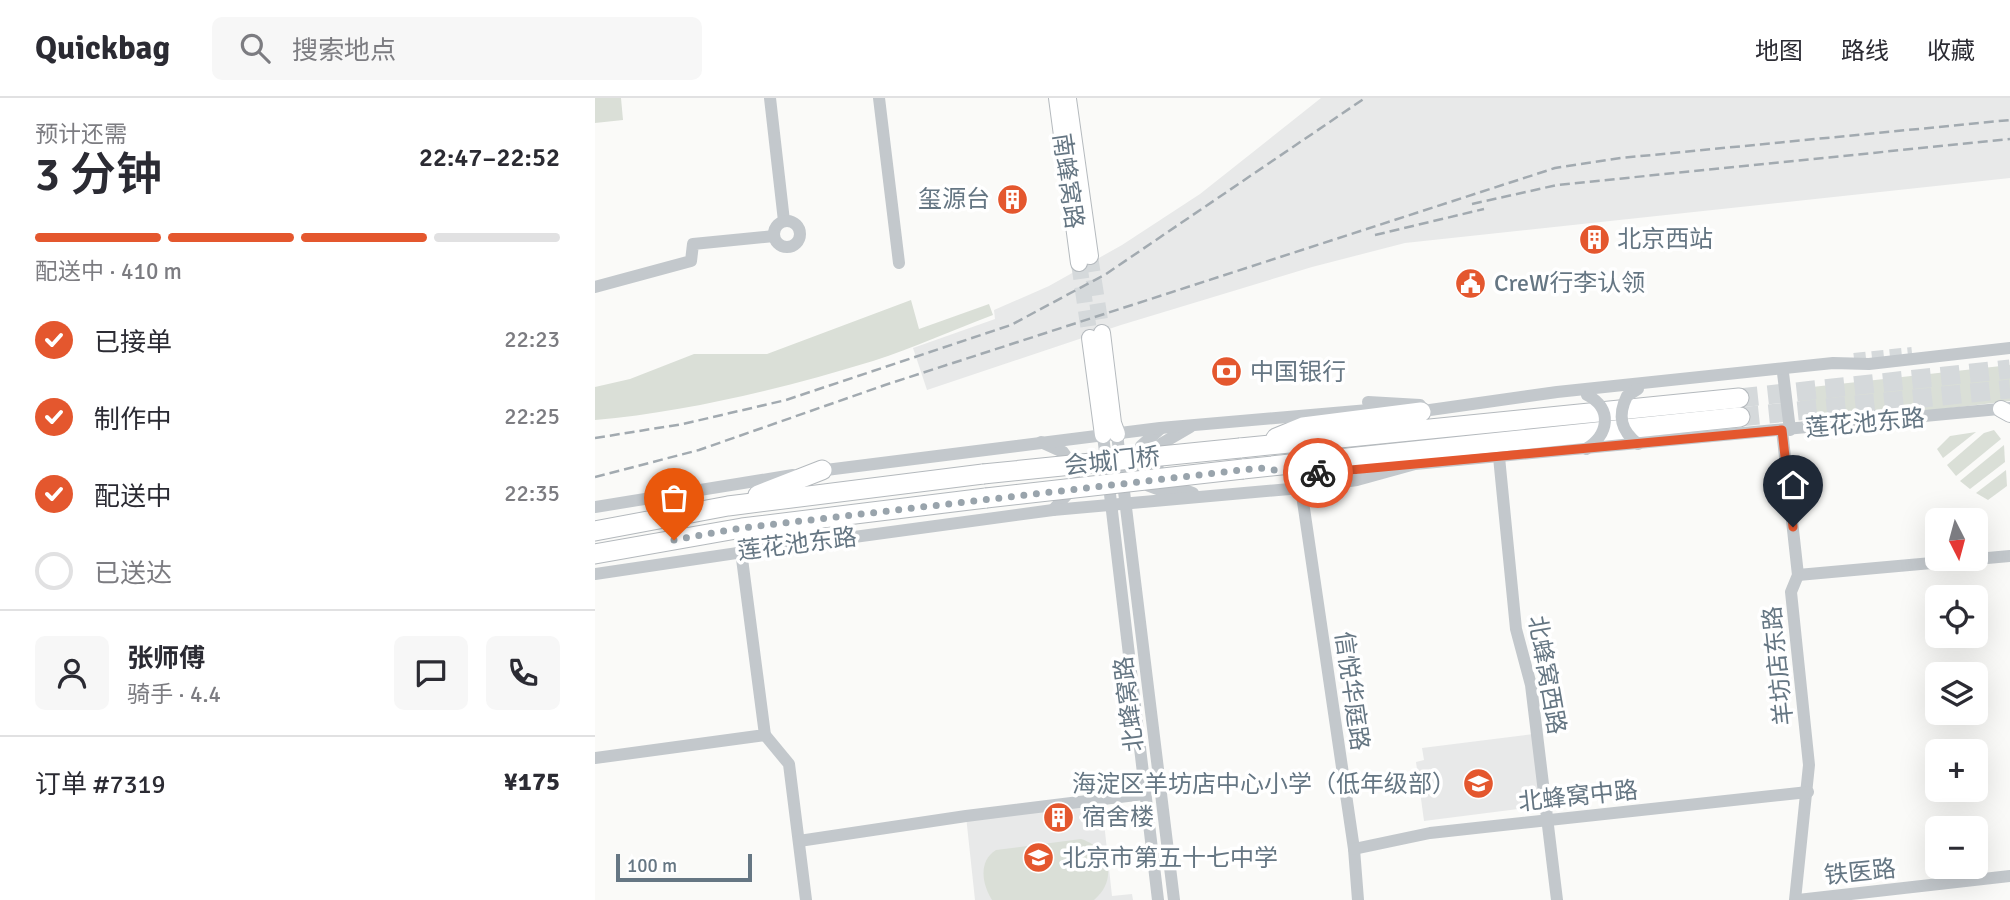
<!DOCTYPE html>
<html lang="zh">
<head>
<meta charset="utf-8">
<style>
	body { margin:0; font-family:Signika,"Noto Sans SC",sans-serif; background:#f7f7f7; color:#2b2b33; height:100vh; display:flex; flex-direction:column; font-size:26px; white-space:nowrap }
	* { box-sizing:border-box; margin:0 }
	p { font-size:23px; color:#7c7c81 }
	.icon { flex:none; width:38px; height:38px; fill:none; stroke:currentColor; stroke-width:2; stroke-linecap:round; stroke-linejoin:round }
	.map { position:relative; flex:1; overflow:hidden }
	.side { display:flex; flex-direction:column; background:#fff; width:595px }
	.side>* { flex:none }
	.needle { width:46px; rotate:174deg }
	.tools { position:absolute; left:1330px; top:410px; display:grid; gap:14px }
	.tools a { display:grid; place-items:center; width:63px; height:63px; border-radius:10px; background:#fff; box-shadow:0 7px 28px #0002; font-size:35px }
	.scale { position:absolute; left:21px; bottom:18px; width:136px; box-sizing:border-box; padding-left:7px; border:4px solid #657683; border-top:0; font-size:19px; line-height:24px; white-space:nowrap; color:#657683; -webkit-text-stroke:5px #fff; paint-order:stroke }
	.pin { position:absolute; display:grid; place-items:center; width:60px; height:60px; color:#fff; margin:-72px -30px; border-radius:50% 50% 50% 0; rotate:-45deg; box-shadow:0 0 7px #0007 }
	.pin .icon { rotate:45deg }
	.courier { position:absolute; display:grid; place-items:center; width:70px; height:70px; margin:-35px; border:5px solid #e4572e; border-radius:50%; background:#fff; color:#222; box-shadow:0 2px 9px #0007 }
	.overview em { font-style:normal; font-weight:600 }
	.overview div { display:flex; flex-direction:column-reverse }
	.overview { display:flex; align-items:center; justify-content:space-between; height:119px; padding:0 35px }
	h1 { font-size:46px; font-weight:600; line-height:52px }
	.bar { display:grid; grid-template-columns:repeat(4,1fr); gap:10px 7px; align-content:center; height:84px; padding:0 35px }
	.bar i { height:9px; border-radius:5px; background:#e1e1e2 }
	.bar .active { background:#e4572e }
	.bar p { grid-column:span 4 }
	.line { display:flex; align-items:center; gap:18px; padding:0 35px; border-top:2px solid #e1e1e2 }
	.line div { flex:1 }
	.round { display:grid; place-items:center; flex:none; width:74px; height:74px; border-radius:10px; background:#f7f7f7 }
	ol { padding:0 35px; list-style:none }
	li { display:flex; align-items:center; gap:21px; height:77px }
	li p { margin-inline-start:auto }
	li .icon { padding:7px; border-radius:50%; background:#e4572e; color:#fff; stroke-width:4 }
	li:last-child { color:#7c7c81 }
	li i { width:38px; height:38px; border:4px solid #e1e1e2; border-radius:50% }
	header { display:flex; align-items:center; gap:42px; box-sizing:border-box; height:98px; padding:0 35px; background:#fff; border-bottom:2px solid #e1e1e2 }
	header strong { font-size:33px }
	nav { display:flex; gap:38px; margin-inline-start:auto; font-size:24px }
	.search { width:490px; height:63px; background:#f7f7f7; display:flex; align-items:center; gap:18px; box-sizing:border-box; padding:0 24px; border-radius:10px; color:#7c7c81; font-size:26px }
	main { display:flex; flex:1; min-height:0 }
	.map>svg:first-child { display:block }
	.built { fill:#e8e9e9 }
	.green { fill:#dadfd7 }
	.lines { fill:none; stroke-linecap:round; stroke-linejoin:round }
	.minor-tunnel { stroke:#d5d9db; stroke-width:12; stroke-dasharray:12 6; stroke-linecap:butt }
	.major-tunnel { stroke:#d5d9db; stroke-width:16; stroke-dasharray:16 8; stroke-linecap:butt }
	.highway-tunnel { stroke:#d5d9db; stroke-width:19; stroke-dasharray:19 10; stroke-linecap:butt }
	.major-casing { stroke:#b5babe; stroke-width:18 }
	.highway-casing { stroke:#b4b9bd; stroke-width:21 }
	.minor { stroke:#c3c8cc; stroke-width:12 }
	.major { stroke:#fff; stroke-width:16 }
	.highway { stroke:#fff; stroke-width:19 }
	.rail { stroke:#a2aab0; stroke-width:2.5; stroke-dasharray:10 5; stroke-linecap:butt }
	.highway-bridge-casing { stroke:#b4b9bd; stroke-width:21; stroke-linecap:butt }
	.minor-bridge { stroke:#c3c8cc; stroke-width:12 }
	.highway-bridge { stroke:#fff; stroke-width:19 }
	.done { stroke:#99a4ac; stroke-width:7; stroke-dasharray:0 12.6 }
	.route { stroke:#e4572e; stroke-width:9 }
	.labels { text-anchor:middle; stroke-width:7; stroke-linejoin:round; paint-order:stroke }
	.street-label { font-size:24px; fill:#657683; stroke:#fff }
	.poi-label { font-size:24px; fill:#657683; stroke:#fff; text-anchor:start }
</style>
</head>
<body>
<header>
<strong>Quickbag</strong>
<div class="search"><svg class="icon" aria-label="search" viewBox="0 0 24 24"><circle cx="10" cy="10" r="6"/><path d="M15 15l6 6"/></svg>搜索地点</div>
<nav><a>地图</a><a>路线</a><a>收藏</a></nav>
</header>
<main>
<section class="side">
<div class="overview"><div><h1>3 分钟</h1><p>预计还需</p></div><em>22:47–22:52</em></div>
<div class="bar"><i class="active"></i><i class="active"></i><i class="active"></i><i></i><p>配送中 · 410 m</p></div>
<ol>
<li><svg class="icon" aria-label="check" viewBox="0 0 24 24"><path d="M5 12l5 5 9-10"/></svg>已接单<p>22:23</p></li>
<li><svg class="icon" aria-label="check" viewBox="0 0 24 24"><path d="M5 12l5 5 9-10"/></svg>制作中<p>22:25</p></li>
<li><svg class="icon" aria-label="check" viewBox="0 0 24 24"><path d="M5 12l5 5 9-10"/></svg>配送中<p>22:35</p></li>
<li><i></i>已送达</li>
</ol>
<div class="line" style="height:126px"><a class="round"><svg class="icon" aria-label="person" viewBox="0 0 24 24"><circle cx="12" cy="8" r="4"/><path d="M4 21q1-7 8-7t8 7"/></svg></a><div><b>张师傅</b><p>骑手 · 4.4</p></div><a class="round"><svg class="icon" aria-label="chat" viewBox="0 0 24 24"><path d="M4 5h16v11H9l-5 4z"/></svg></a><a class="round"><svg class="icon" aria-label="phone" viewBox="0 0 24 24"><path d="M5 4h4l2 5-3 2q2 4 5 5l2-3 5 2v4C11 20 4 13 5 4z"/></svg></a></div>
<div class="line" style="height:91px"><div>订单 #7319</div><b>¥175</b></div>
</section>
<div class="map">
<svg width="1415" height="802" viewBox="0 0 1415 802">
	<rect width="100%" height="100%" fill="#fafaf8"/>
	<g class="built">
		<polygon points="726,0 1415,0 1415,80 810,145 717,169 526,227 332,292 318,250 400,221 399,212 454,188 527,147 605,96"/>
		<polygon points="938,636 947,708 829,723 821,664 829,662 827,650"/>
		<polygon points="507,706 517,798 537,796 538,802 380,802 371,718"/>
	</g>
	<g class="green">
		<polygon points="0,0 26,0 28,22 0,25"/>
		<path d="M316 202 324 231 394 206 398 217C358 232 318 250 278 263 190 290 91 314 0 322V289L35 281 99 256H172Z"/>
		<path d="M1415 267V303L1221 326C1208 320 1204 314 1205 299L1217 289Z"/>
		<polygon points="1399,332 1406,341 1361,378 1352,367 1389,335"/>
		<polygon points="1381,334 1348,360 1342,351 1355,338"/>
		<polygon points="1409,347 1410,364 1375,391 1365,383"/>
		<polygon points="1411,372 1412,388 1393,402 1381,395"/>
		<path d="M486 741C515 750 523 782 499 802H397C387 786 383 763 401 752Z"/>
	</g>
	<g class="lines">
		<polyline class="minor-tunnel" points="1259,261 1317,255"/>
		<g class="major-tunnel">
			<polyline points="495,158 507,235"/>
			<polyline points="484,165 495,240"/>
		</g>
		<g class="highway-tunnel">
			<polyline points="1144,300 1415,271"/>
			<polyline points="1145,319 1415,291"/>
		</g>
		<defs>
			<g id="major">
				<polyline points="462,0 484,165"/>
				<polyline points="473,1 495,158"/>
				<polyline points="507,235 518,325 522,336"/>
				<polyline points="495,240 508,337"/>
				<polyline points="1406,311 1415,316"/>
			</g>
			<g id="highway">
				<polyline points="681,340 708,329 826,314"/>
				<polyline points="645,350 1144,300"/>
				<polyline points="648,371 1145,319"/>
				<polyline points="163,397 227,372"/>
				<polyline points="0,433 133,408 388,376"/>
				<polyline points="179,434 242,441"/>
				<polyline points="0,456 147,430 391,400"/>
			</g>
		</defs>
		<use href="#major" class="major-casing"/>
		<use href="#highway" class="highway-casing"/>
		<g class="minor">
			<polyline points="175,0 189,123"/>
			<polyline points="284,0 304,165"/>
			<circle cx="192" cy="136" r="13"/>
			<polyline points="0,189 96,163 98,146 179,138"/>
			<polyline points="1188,275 1195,332"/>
			<polyline points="773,304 825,307"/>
			<polyline points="821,314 962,294 1238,265 1274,266 1415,250"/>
			<polyline points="595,329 566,346 562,371 574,386 598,395"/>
			<polyline points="565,331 546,348 541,373 554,388 578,397"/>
			<polyline points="1187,332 1203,477 1196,494 1214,667 1200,802"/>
			<polyline points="522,336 579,802"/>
			<polyline points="508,337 563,802"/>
			<polyline points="446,344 468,354 480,371 477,391 458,412"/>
			<polyline points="904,359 921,531 936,587 962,802"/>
			<polyline points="223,373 565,330 785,311"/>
			<polyline points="706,390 759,751 763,802"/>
			<polyline points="0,409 198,377"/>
			<polyline points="237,442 458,412 706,390 762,382 820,366 1415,310"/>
			<polyline points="0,476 216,444"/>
			<polyline points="1203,477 1415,458"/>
			<polyline points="170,637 194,666 211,802"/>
			<polyline points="0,660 170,637 146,453"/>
			<polyline points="204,743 371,718 549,696"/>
			<polyline points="759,751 835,735 1213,694"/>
			<polyline points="1203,802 1415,778"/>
		</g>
		<use href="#major" class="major"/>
		<use href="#highway" class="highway"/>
		<g class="rail">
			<polyline points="877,106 962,87 1415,41"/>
			<polyline points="780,137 889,111"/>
			<polyline points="0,340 88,326 191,302 416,227 511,176 770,0"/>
			<polyline points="0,379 104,352 290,287 960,70 1026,60 1415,22"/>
		</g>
		<defs>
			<g id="highway-bridge">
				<polyline points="388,376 645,350"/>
				<polyline points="391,400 648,371"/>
			</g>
		</defs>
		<use href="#highway-bridge" class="highway-bridge-casing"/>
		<g class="minor-bridge">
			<path d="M1043 291 1032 298C1022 318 1026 333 1043 346"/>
			<path d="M991 351C1014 337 1018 310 992 297"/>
		</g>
		<use href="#highway-bridge" class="highway-bridge"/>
	</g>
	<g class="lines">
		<polyline class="done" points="79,442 146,430 664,370 707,376 723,375"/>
		<polyline class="route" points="723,375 1187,332 1198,429"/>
	</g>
	<defs>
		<symbol id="building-disc" viewBox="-11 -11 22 22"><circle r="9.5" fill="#e4572e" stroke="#fff"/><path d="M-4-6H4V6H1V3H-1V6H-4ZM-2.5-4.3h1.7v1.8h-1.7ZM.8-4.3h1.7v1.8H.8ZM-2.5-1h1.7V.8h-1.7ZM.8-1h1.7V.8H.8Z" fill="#fff"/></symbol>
		<symbol id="civic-disc" viewBox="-11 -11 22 22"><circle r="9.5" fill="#e4572e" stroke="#fff"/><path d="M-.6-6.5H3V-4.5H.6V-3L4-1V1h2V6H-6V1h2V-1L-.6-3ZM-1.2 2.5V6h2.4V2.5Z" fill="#fff"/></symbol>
		<symbol id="bank-disc" viewBox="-11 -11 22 22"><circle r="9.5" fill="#e4572e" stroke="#fff"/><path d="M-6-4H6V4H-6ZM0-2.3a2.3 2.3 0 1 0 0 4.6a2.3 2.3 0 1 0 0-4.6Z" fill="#fff"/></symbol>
		<symbol id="school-disc" viewBox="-11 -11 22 22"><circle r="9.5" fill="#e4572e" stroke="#fff"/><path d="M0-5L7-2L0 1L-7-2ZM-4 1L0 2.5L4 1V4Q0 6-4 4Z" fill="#fff"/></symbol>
	</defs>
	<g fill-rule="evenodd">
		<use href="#building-disc" x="400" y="84" width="35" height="35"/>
		<use href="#building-disc" x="982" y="124" width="35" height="35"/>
		<use href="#civic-disc" x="858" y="168" width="35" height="35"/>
		<use href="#bank-disc" x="614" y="256" width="35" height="35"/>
		<use href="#school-disc" x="866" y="668" width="35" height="35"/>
		<use href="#building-disc" x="446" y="702" width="35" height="35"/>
		<use href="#school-disc" x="426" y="742" width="35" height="35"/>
	</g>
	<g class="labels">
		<g class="street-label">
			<text transform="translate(473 83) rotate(82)" y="8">南蜂窝路</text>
			<text transform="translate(1270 325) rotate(-5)" y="8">莲花池东路</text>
			<text transform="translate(517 363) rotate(-6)" y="8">会城门桥</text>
			<text transform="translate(202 446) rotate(-7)" y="8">莲花池东路</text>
			<text transform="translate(1183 568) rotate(-96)" y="8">羊坊店东路</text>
			<text transform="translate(952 577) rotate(80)" y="8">北蜂窝西路</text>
			<text transform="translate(757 593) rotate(82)" y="8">信悦华庭路</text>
			<text transform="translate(534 606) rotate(-97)" y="8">北蜂窝路</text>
			<text transform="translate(983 698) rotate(-6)" y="8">北蜂窝中路</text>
			<text transform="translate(1265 774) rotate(-6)" y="8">铁医路</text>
		</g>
		<g class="poi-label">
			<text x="395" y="109" text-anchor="end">玺源台</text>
			<text x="1022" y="149">北京西站</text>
			<text x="899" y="193">CreW行李认领</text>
			<text x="655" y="282">中国银行</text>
			<text x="861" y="694" text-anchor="end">海淀区羊坊店中心小学（低年级部）</text>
			<text x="487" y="727">宿舍楼</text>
			<text x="467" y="768">北京市第五十七中学</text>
		</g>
	</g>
</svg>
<div class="tools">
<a><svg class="needle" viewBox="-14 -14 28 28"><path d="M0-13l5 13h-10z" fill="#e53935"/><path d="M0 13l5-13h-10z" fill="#7c7c81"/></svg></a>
<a><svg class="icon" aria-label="locate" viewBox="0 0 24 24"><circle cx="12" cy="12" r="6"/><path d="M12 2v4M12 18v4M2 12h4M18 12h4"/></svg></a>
<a><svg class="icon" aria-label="layers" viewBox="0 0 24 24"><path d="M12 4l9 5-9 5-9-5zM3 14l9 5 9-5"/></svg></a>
<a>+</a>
<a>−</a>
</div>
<div class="scale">100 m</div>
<div class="pin" style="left:79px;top:442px;background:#ea580c"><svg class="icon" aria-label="bag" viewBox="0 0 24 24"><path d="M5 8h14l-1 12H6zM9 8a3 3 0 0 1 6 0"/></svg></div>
<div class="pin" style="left:1198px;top:429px;background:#1f2937"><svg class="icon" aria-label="home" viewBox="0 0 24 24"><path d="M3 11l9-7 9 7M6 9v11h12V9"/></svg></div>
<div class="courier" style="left:723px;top:375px"><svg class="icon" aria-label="bike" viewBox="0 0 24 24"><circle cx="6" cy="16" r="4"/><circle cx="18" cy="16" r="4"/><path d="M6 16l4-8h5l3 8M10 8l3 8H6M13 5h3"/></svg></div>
</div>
</main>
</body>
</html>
